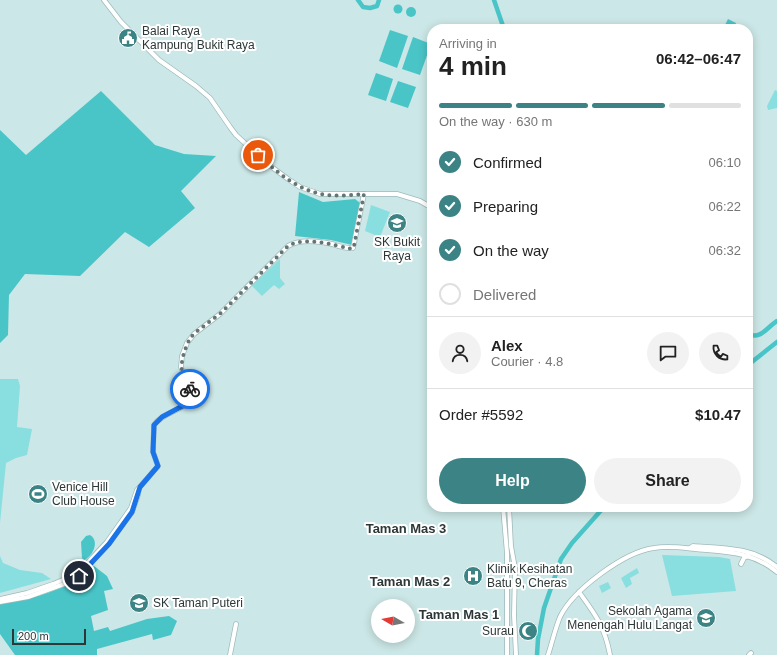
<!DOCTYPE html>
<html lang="en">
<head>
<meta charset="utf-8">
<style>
	body { margin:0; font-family:Arial,sans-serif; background:#f2f2f2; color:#222; height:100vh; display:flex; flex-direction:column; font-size:15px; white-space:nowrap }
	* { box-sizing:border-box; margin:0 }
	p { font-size:13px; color:#767676 }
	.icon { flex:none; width:22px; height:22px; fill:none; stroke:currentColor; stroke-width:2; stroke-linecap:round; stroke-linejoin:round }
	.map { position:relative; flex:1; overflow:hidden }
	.drawer { position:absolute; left:427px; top:24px; width:326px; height:488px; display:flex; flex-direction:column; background:#fff; border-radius:16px; box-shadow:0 2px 10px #0003 }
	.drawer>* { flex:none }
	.needle { width:26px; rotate:279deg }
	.tools { position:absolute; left:371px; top:599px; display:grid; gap:8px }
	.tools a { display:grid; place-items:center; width:44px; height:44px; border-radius:50%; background:#fff; box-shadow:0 2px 10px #0003; font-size:20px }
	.scale { position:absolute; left:12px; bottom:10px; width:74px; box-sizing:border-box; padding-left:4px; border:2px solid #2c3737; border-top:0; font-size:11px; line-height:14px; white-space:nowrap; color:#2c3737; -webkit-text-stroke:3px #fff; paint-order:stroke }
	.pin { position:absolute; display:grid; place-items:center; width:34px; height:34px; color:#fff; margin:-17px; border:2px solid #fff; border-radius:50%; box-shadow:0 1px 4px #0007 }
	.courier { position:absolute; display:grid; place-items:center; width:40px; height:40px; margin:-20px; border:3px solid #1a73e8; border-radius:50%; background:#fff; color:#222; box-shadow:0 1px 5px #0007 }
	.headline em { font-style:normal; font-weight:600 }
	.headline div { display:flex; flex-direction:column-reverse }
	.headline { display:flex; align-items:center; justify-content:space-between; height:68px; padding:0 12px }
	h1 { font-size:26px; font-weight:600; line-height:30px }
	.bar { display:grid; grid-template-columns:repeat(4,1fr); gap:6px 4px; align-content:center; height:48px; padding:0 12px }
	.bar i { height:5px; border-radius:3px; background:#e0e0e0 }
	.bar .on { background:#3b8384 }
	.bar p { grid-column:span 4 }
	.line { display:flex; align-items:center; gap:10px; padding:0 12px; border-top:1px solid #e0e0e0 }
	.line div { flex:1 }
	.round { display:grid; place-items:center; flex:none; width:42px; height:42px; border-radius:21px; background:#f2f2f2 }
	ol { padding:0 12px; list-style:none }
	li { display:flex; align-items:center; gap:12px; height:44px }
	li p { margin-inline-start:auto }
	li .icon { padding:4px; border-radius:50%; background:#3b8384; color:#fff; stroke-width:4 }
	li:last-child { color:#767676 }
	li i { width:22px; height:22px; border:2px solid #e0e0e0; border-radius:50% }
	.primary-button { display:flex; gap:8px; margin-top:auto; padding:8px 12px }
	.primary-button a { flex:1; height:46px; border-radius:24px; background:#3b8384; color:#fff; font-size:16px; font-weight:600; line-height:46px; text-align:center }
	.primary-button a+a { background:#f2f2f2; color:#222 }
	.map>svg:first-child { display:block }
	.green { fill:#89dfe0 }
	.forest { fill:#49c5c7 }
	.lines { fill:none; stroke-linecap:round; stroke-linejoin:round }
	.river { stroke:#49c5c7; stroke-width:4.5 }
	.secondary-casing { stroke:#9fbaba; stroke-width:5.5 }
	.secondary { stroke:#fff; stroke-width:4 }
	.done { stroke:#647575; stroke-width:4; stroke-dasharray:0 7.2 }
	.route { stroke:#1a73e8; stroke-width:5 }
	.labels { text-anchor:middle; stroke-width:4; stroke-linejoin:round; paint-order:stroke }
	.poi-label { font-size:12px; fill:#2c3737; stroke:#fff; text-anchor:start }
	.neighbourhood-label { font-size:13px; font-weight:bold; fill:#2c3737; stroke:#fff }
</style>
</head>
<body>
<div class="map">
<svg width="777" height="655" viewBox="0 0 777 655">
	<rect width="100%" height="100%" fill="#cce7e7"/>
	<g class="green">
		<polygon points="775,90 777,91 777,108 768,110 767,106"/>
		<polygon points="371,205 390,212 380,237 365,231"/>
		<polygon points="280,259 280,278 285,284 279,289 274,285 262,296 252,286"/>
		<polygon points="0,379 18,379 20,386 17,427 32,429 27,455 16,458 6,463 0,523"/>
		<polygon points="37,484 43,485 41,498 35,497"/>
		<polygon points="662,555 719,557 730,559 736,591 672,596"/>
		<polygon points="0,556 3,563 20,570 42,573 51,579 0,593"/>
		<polygon points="637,568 639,573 630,578 632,584 626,588 621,578"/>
		<polygon points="608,582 611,588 602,593 599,586"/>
	</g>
	<g class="forest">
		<circle cx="398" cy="9" r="4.5"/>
		<circle cx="411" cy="12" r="5"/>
		<polygon points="728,19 736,23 734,29 723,29"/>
		<polygon points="390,30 408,36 397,68 379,61"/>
		<polygon points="413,37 431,44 420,75 402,69"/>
		<polygon points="376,73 393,79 386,101 368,95"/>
		<polygon points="398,81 416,87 408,108 390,102"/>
		<polygon points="101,91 155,145 184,154 216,156 181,191 195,208 149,247 125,232 80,276 25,274 9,295 8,335 0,343 0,130 26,155"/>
		<polygon points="299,192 323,202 355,199 360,203 352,245 331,240 295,236"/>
		<path d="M90 535C100 541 93 556 84 560L82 558 81 542 86 536Z"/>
		<path d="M94 566 107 576 113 589 104 591 108 610 91 616 94 631 108 627 110 631 147 619 169 616 177 621 171 635 153 640 152 634 97 649V655H15L0 634V604C27 600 53 593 77 580 83 576 89 570 94 566Z"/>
	</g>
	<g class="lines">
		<g class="river">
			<polyline points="358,0 363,7 370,8 377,6 379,0"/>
			<polyline points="494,0 504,29"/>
			<path d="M748 334C761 340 767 327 777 321"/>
			<polyline points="748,365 777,342"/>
			<polyline points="537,655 538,639 544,608 561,559 572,543 604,507"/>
		</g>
		<defs>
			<g id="secondary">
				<polyline points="104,0 121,22 159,60 196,86 210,98 230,127 236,135 269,165 288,179 300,187 320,194 397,194 420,201 432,208"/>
				<polyline points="503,507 507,553 507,655"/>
				<polyline points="509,507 511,546 515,568 514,615 516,655"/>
				<path d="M690 548 693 546C723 548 753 547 777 567"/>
				<polyline points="741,564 744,558 748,556"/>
				<path d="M579 592C595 614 605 627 610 655"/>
				<path d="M0 599 27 593 53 584 77 574 107 542 131 508 137 490 158 466 153 452 154 425C163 412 181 412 190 400V389L181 367 182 356 187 343 194 334 220 314 288 246C300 239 318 241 332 244 339 246 346 249 353 248L364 194"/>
				<polyline points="0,602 28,597 67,583 79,576 109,543 132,512 138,495"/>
				<polyline points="230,655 236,624"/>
				<path d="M548 655C552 643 555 629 560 617 573 590 624 552 654 548 672 545 688 549 706 550 733 552 755 554 777 572"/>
				<polyline points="749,655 751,653"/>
			</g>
		</defs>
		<use href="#secondary" class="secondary-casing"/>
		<use href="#secondary" class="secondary"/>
	</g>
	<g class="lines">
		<path class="done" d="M190 389 181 367 184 352 190 338 196 332 221 313 288 246C305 236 333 245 352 249L354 246 364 194C350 195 334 197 321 194 296 189 276 171 258 155"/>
		<polyline class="route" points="79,576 109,544 132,512 140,487 158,466 153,452 154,425 162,417 188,403 190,400 190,389"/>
	</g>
	<defs>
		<symbol id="civic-disc" viewBox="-11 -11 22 22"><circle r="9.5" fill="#3b8384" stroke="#fff"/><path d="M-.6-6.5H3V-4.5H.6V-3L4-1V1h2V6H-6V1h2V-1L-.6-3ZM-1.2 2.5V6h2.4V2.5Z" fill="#fff"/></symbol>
		<symbol id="school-disc" viewBox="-11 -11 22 22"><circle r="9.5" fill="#3b8384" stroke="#fff"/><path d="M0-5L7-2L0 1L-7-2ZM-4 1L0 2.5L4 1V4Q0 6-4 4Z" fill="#fff"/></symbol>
		<symbol id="stadium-disc" viewBox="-11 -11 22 22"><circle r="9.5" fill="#3b8384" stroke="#fff"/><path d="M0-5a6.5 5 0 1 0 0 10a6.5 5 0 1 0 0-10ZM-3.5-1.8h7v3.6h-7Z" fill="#fff"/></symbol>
		<symbol id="hospital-disc" viewBox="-11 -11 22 22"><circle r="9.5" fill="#3b8384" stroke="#fff"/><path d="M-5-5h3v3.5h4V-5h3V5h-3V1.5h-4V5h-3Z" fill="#fff"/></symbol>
		<symbol id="mosque-disc" viewBox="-11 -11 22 22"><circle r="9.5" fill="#3b8384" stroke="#fff"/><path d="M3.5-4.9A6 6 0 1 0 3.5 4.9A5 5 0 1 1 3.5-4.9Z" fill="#fff"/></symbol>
	</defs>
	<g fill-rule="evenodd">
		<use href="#civic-disc" x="117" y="27" width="22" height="22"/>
		<use href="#school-disc" x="386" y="212" width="22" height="22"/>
		<use href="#stadium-disc" x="27" y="483" width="22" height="22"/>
		<use href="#hospital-disc" x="462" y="565" width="22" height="22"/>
		<use href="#school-disc" x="128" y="592" width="22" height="22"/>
		<use href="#school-disc" x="695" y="607" width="22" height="22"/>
		<use href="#mosque-disc" x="517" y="620" width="22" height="22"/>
	</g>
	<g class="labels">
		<g class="poi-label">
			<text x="142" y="35">Balai Raya<tspan x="142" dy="14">Kampung Bukit Raya</tspan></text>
			<text x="397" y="246" text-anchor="middle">SK Bukit<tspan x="397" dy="14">Raya</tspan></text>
			<text x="52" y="491">Venice Hill<tspan x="52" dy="14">Club House</tspan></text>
			<text x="487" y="573">Klinik Kesihatan<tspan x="487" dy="14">Batu 9, Cheras</tspan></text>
			<text x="153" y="607">SK Taman Puteri</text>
			<text x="692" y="615" text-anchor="end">Sekolah Agama<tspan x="692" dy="14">Menengah Hulu Langat</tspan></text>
			<text x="514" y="635" text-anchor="end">Surau</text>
		</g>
		<g class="neighbourhood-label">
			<text x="406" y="533">Taman Mas 3</text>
			<text x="410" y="586">Taman Mas 2</text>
			<text x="459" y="619">Taman Mas 1</text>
		</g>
	</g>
</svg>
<div class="tools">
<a><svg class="needle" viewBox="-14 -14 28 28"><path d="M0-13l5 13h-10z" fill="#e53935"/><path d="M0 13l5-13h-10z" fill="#767676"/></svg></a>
</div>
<div class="scale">200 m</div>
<div class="pin" style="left:258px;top:155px;background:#ea580c"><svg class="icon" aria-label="bag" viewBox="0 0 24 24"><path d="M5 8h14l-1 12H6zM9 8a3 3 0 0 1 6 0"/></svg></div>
<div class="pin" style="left:79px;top:576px;background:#1f2937"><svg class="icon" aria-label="home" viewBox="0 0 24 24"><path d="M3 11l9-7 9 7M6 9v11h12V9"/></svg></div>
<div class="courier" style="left:190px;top:389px"><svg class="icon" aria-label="bike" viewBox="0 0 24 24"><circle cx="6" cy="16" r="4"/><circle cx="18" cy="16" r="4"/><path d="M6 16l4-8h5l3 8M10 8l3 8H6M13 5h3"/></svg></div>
<section class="drawer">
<div class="headline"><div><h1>4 min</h1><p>Arriving in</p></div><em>06:42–06:47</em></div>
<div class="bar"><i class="on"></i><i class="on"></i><i class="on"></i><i></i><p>On the way · 630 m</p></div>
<ol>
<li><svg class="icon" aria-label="check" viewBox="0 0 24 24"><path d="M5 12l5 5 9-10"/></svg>Confirmed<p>06:10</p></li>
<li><svg class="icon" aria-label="check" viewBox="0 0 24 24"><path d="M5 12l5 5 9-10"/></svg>Preparing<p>06:22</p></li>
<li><svg class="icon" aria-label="check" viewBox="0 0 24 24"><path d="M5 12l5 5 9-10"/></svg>On the way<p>06:32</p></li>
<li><i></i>Delivered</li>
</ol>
<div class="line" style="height:72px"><a class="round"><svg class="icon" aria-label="person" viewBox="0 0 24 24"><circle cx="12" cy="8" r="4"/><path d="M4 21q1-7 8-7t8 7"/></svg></a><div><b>Alex</b><p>Courier · 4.8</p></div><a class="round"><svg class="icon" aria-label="chat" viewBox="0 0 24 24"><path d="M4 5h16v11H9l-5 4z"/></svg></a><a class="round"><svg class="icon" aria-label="phone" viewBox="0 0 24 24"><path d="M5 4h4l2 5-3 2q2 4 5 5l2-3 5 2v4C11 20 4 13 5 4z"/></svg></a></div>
<div class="line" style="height:52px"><div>Order #5592</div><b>$10.47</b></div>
<div class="primary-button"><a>Help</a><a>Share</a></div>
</section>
</div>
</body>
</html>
